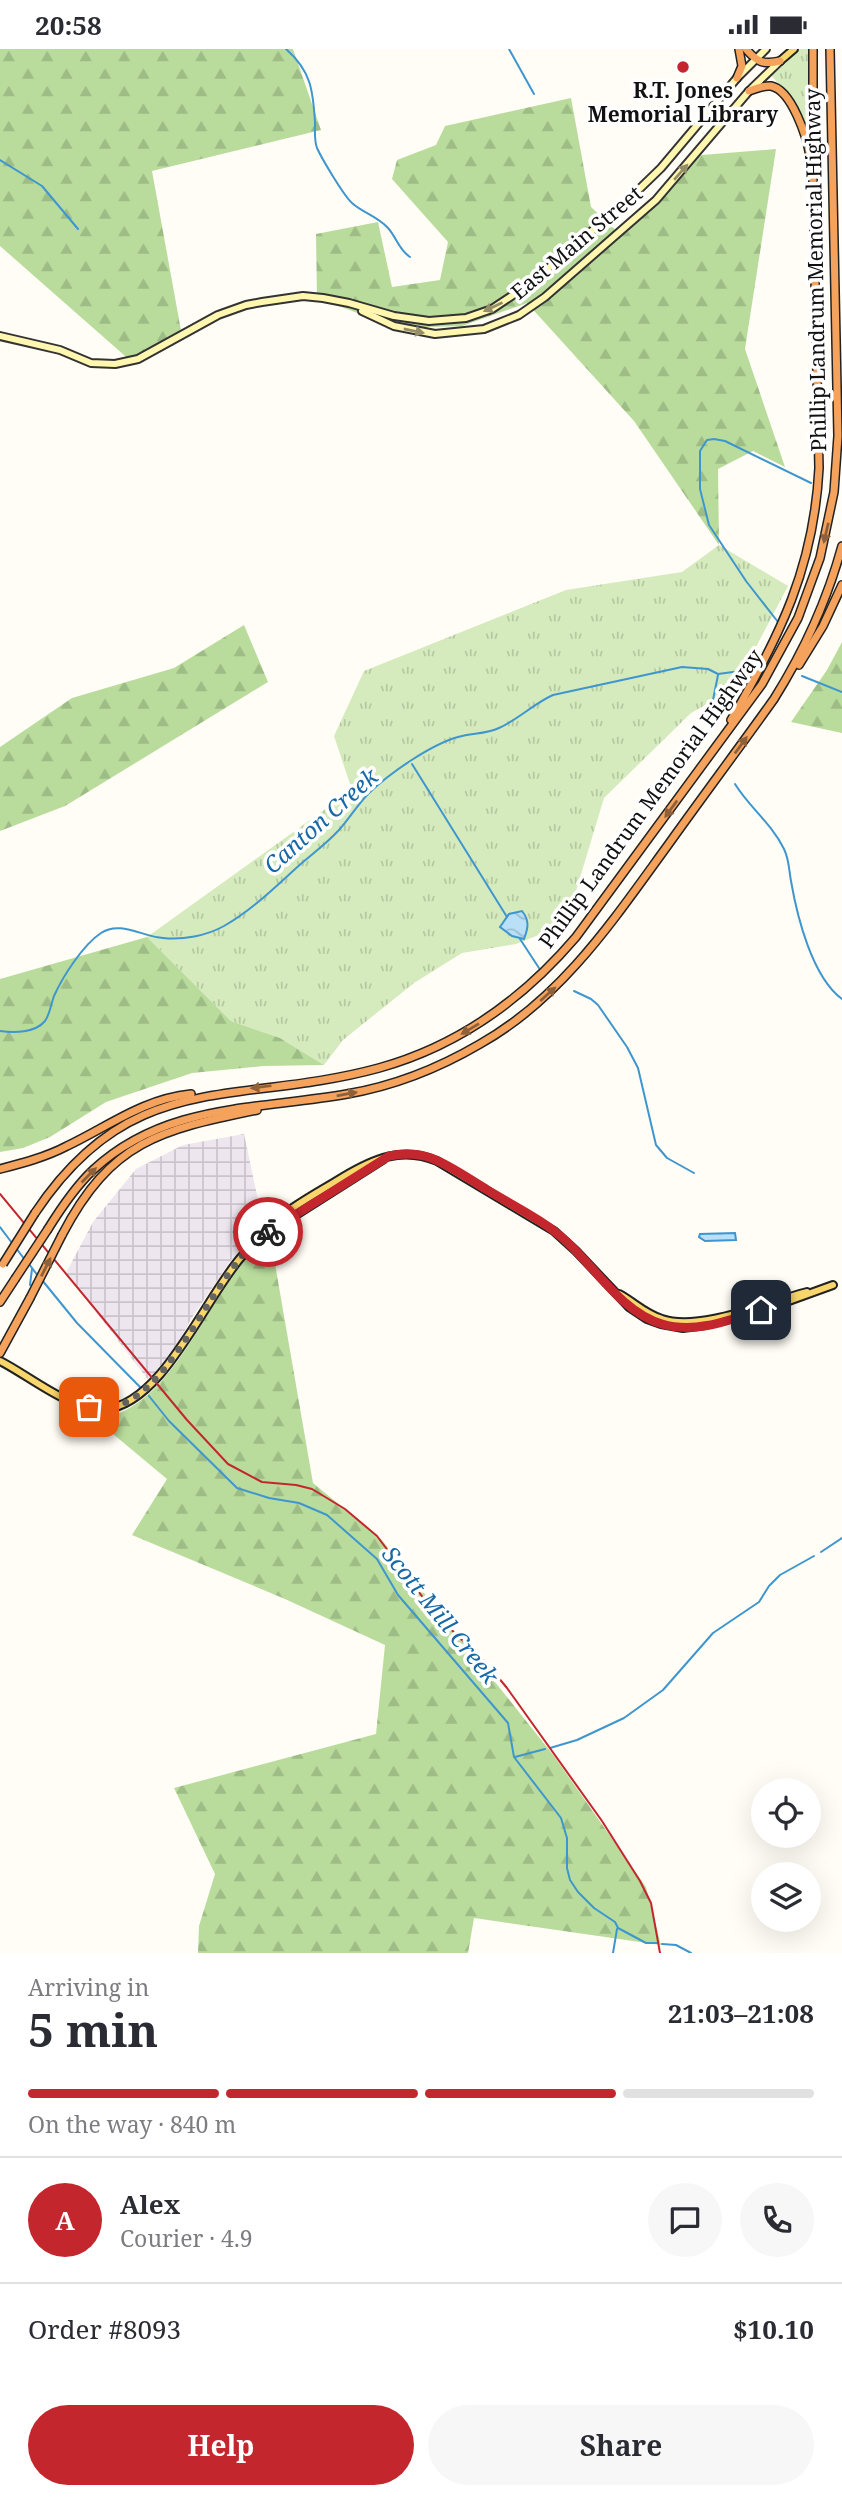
<!DOCTYPE html>
<html lang="en">
<head>
<meta charset="utf-8">
<style>
	body { margin:0; font-family:"Noto Serif",serif; background:#f7f7f7; color:#2b2b33; height:100vh; display:flex; flex-direction:column; font-size:26px; white-space:nowrap }
	* { box-sizing:border-box; margin:0 }
	p { font-size:23px; color:#7c7c81 }
	.icon { flex:none; width:38px; height:38px; fill:none; stroke:currentColor; stroke-width:2; stroke-linecap:round; stroke-linejoin:round }
	.map { position:relative; height:1904px; overflow:hidden }
	.details { display:flex; flex-direction:column; background:#fff; flex:1 }
	.details>* { flex:none }
	.tools { position:absolute; left:751px; top:1729px; display:grid; gap:14px }
	.tools a { display:grid; place-items:center; width:70px; height:70px; border-radius:50%; background:#fff; box-shadow:0 7px 28px #0002; font-size:35px }
	.pin { position:absolute; display:grid; place-items:center; width:60px; height:60px; color:#fff; margin:-30px; border-radius:14px; box-shadow:0 4px 10px #0006 }
	.courier { position:absolute; display:grid; place-items:center; width:70px; height:70px; margin:-35px; border:5px solid #c4262e; border-radius:50%; background:#fff; color:#222; box-shadow:0 2px 9px #0007 }
	.head em { font-style:normal; font-weight:700 }
	.head div { display:flex; flex-direction:column-reverse }
	.head { display:flex; align-items:center; justify-content:space-between; height:119px; padding:0 28px }
	h1 { font-size:46px; font-weight:700; line-height:52px }
	.bar { display:grid; grid-template-columns:repeat(4,1fr); gap:10px 7px; align-content:center; height:84px; padding:0 28px }
	.bar i { height:9px; border-radius:5px; background:#e1e1e2 }
	.bar .active { background:#c4262e }
	.bar p { grid-column:span 4 }
	.line { display:flex; align-items:center; gap:18px; padding:0 28px; border-top:2px solid #e1e1e2 }
	.line div { flex:1 }
	.round { display:grid; place-items:center; flex:none; width:74px; height:74px; border-radius:37px; background:#f7f7f7 }
	.action { display:flex; gap:14px; margin-top:auto; padding:14px 28px }
	.action a { flex:1; height:80px; border-radius:42px; background:#c4262e; color:#fff; font-size:28px; font-weight:700; line-height:80px; text-align:center }
	.action a+a { background:#f7f7f7; color:#2b2b33 }
	.status { display:flex; justify-content:space-between; align-items:center; height:49px; padding:0 35px; background:#fff; direction:ltr }
	.status svg { height:19px; fill:currentColor }
	.map>svg:first-child { display:block }
	.industrial { fill:url(#industrial-grid) }
	.grass { fill:url(#grass-tufts) }
	.forest { fill:url(#forest-firs) }
	.water { fill:url(#water-waves); stroke:#3f96cf; stroke-width:2 }
	.lines { fill:none; stroke-linecap:round; stroke-linejoin:round }
	.stream { stroke:#3f96cf; stroke-width:2 }
	.secondary-casing { stroke:#333; stroke-width:10 }
	.primary-casing { stroke:#222; stroke-width:10 }
	.highway-casing { stroke:#222; stroke-width:10 }
	.secondary { stroke:#fff6b0; stroke-width:6 }
	.primary { stroke:#f9d66b; stroke-width:6 }
	.highway { stroke:#f5a25d; stroke-width:7 }
	.rail { stroke:#c4262e; stroke-width:2 }
	.highway-bridge-casing { stroke:#222; stroke-width:10; stroke-linecap:butt }
	.highway-bridge { stroke:#f5a25d; stroke-width:7 }
	.oneway { fill:#948f68 }
	.oneway2 { fill:#8e613b }
	.done { stroke:#646461; stroke-width:7; stroke-dasharray:0 12.6 }
	.route { stroke:#c4262e; stroke-width:9 }
	.poi-dot { fill:#c4262e; stroke:#fff; stroke-width:2.5 }
	.labels { text-anchor:middle; stroke-width:7; stroke-linejoin:round; paint-order:stroke }
	.poi-label { font-size:21px; font-weight:bold; fill:#111; stroke:#fff }
	.street-label { font-size:21px; fill:#111; stroke:#fff }
	.water-label { font-size:23px; font-style:italic; fill:#1768a6; stroke:#fff }
</style>
</head>
<body>
<div class="status"><b>20:58</b><svg viewBox="0 0 49 12"><path d="M0 12V9h3v3zM5 12V6h3v6zM10 12V3h3v9zM15 12V0h3v12zM26 1h20v11H26zM47 4h2v5h-2z"/></svg></div>
<div class="map">
<svg width="842" height="1904" viewBox="0 0 842 1904">
	<defs>
		<pattern id="industrial-grid" width="8" height="8" patternUnits="userSpaceOnUse" patternTransform="scale(1.75)"><rect width="8" height="8" fill="#eee6ef"/><path d="M0 4h8M4 0v8" fill="none" stroke="#cbc4cc"/></pattern>
		<pattern id="grass-tufts" width="24" height="20" patternUnits="userSpaceOnUse" patternTransform="scale(1.75)"><rect width="24" height="20" fill="#d5ebbd"/><path d="M3 7l-1-3M5 7V3M7 7l1-3M15 17l-1-3M17 17v-4M19 17l1-3" fill="none" stroke="#b6c8a1"/></pattern>
		<pattern id="forest-firs" width="22" height="20" patternUnits="userSpaceOnUse" patternTransform="scale(1.75)"><rect width="22" height="20" fill="#b9dc9c"/><path d="M5 1l3.5 6h-7zM16 11l3.5 6h-7z" fill="#9ebc85"/></pattern>
		<pattern id="water-waves" width="16" height="10" patternUnits="userSpaceOnUse" patternTransform="scale(1.75)"><rect width="16" height="10" fill="#b9e0f7"/><path d="M0 5q4-4 8 0t8 0" fill="none" stroke="#9ebfd3"/></pattern>
	</defs>
	<rect width="100%" height="100%" fill="#fffdf5"/>
	<polygon class="industrial" points="244,1085 264,1179 247,1192 229,1214 191,1270 180,1291 149,1332 66,1224 93,1173 136,1120 183,1096"/>
	<g class="grass">
		<polygon points="800,0 808,0 808,87 784,41 770,25"/>
		<polygon points="719,496 788,537 734,640 691,664 604,749 566,875 516,895 462,904 414,934 343,991 324,1016 280,989 231,972 147,888 352,741 334,687 364,622 566,541 682,523"/>
	</g>
	<g class="forest">
		<polygon points="0,0 293,0 321,81 152,122 182,287 133,314 0,197"/>
		<polygon points="571,49 591,158 620,185 689,107 776,100 745,300 785,418 753,402 718,420 719,496 634,372 527,254 462,277 398,279 317,249 316,185 378,173 392,238 440,231 448,193 392,130 397,111 436,96 445,77"/>
		<polygon points="244,576 268,633 65,757 0,782 0,698 72,649 174,619"/>
		<polygon points="842,593 842,684 791,673 827,621"/>
		<polygon points="147,888 231,972 280,989 324,1016 263,1017 192,1024 106,1053 50,1088 23,1099 0,1103 0,930"/>
		<path d="M270 1186 313 1434 381 1490 554 1707 646 1838 661 1896 474 1869 468 1904H198L199 1877 215 1825 174 1739 376 1685 385 1596 285 1550 132 1486 167 1430 95 1370C105 1368 117 1366 126 1361 187 1329 213 1232 270 1186Z"/>
	</g>
	<g class="water">
		<path d="M522 862C530 872 528 879 524 890L512 887 500 878 509 865Z"/>
		<polygon points="735,1184 736,1191 705,1192 699,1188 700,1185"/>
	</g>
	<g class="lines">
		<g class="stream">
			<path d="M286 0C311 22 313 41 315 73 315 81 314 91 317 99 322 110 344 147 352 154 363 164 377 167 388 179 397 189 398 200 410 208"/>
			<polyline points="509,0 534,45"/>
			<polyline points="0,111 42,137 78,180"/>
			<polyline points="778,573 746,532 709,476 700,440 700,402 707,391 714,390 725,392 811,434"/>
			<polyline points="802,627 842,643"/>
			<polyline points="716,668 712,656 718,626"/>
			<polyline points="412,715 507,868"/>
			<path d="M735 735C749 758 772 775 784 800 789 810 789 821 791 832 797 867 812 928 842 950"/>
			<polyline points="520,890 539,919"/>
			<polyline points="574,942 591,950 598,956 627,998 638,1019 656,1096 667,1109 694,1124"/>
			<path d="M0 982C14 984 35 984 45 972 50 965 51 955 54 947 63 927 83 896 101 884 120 871 143 888 163 889 183 891 206 887 224 877 254 860 278 835 303 813 315 803 328 793 339 781 349 770 358 755 369 744 390 724 430 696 458 688 472 684 486 685 499 679 519 670 533 655 553 646L682 618 708 620 718 625 748 621"/>
			<polyline points="0,1178 12,1194"/>
			<polyline points="16,1199 25,1211"/>
			<polyline points="29,1215 38,1227"/>
			<polyline points="42,1231 77,1274 140,1338"/>
			<polyline points="30,1236 32,1220"/>
			<polyline points="149,1347 169,1372 237,1439 269,1449 299,1454 327,1466 377,1510 398,1546 508,1674 514,1708 561,1769 567,1789 567,1819 570,1831 578,1843 594,1859 615,1873 618,1879 646,1894 658,1894"/>
			<polyline points="821,1503 842,1489"/>
			<polyline points="550,1699 577,1691 624,1669 663,1641 713,1584 759,1553 769,1537 780,1526 814,1507"/>
			<polyline points="515,1708 545,1700"/>
			<polyline points="662,1895 676,1896 691,1904"/>
			<polyline points="613,1904 617,1880"/>
		</g>
		<defs>
			<g id="secondary">
				<polyline points="362,262 394,277 435,285 484,280 519,266 545,248 656,151 749,42 780,12"/>
				<polyline points="0,287 60,301 91,314 115,315 138,310 218,266 246,256 262,253 303,247 323,249 349,254 394,267 429,272 466,269 492,260 531,234 627,152 661,119 737,29 766,0"/>
			</g>
			<g id="primary">
				<polyline points="780,12 794,0"/>
				<polyline points="266,1185 384,1110"/>
				<path d="M619 1245C634 1253 645 1265 662 1270 700 1283 768 1253 807 1243"/>
				<path d="M0 1312C30 1327 70 1362 105 1360 163 1356 206 1246 243 1206 252 1196 261 1184 271 1175 293 1156 319 1143 343 1128 373 1110 402 1097 437 1112L554 1182 576 1202 629 1258 647 1270 661 1275 683 1279 706 1276 775 1257 833 1236"/>
			</g>
			<g id="highway">
				<path d="M746 0C757 13 763 16 780 12"/>
				<polyline points="737,29 742,17 739,0"/>
				<path d="M749 42C756 40 763 36 771 37 792 41 807 89 810 107"/>
				<polyline points="799,616 823,577 842,536"/>
				<path d="M731 671C780 587 814 518 819 419L813 136V0"/>
				<path d="M0 1120C23 1114 46 1108 67 1097 109 1077 143 1050 191 1045"/>
				<path d="M35 1164C133 1017 236 1058 379 1019 458 997 524 949 576 888L762 635 798 569 820 509 834 443 838 387 830 0"/>
				<path d="M48 1180C61 1159 75 1138 93 1121 165 1054 257 1061 347 1045 394 1037 439 1019 480 995 562 949 614 870 668 796 703 747 739 699 774 650 804 602 827 552 842 497"/>
				<path d="M62 1186C111 1092 160 1081 257 1061"/>
				<polyline points="0,1253 15,1230"/>
				<polyline points="0,1304 30,1249"/>
			</g>
		</defs>
		<use href="#secondary" class="secondary-casing"/>
		<use href="#primary" class="primary-casing"/>
		<use href="#highway" class="highway-casing"/>
		<use href="#secondary" class="secondary"/>
		<use href="#primary" class="primary"/>
		<use href="#highway" class="highway"/>
		<polyline class="rail" points="0,1145 187,1371 228,1415 262,1433 296,1436 312,1440 345,1460 377,1487 436,1566 488,1616 507,1639 602,1772 640,1832 651,1854 660,1904"/>
		<defs>
			<g id="highway-bridge">
				<polyline points="3,1215 35,1164"/>
				<polyline points="15,1230 48,1180"/>
				<polyline points="30,1249 62,1186"/>
			</g>
		</defs>
		<use href="#highway-bridge" class="highway-bridge-casing"/>
		<use href="#highway-bridge" class="highway-bridge"/>
	</g>
	<defs><path id="oneway-solid" d="M-6-.8H1V-3.2L6.5 0L1 3.2V.8H-6Z" transform="scale(1.75)"/></defs>
	<g class="oneway">
		<use href="#oneway-solid" transform="translate(681 123) rotate(-49)"/>
		<use href="#oneway-solid" transform="translate(493 258) rotate(155)"/>
		<use href="#oneway-solid" transform="translate(414 282) rotate(11)"/>
	</g>
	<g class="oneway2">
		<use href="#oneway-solid" transform="translate(826 484) rotate(103)"/>
		<use href="#oneway-solid" transform="translate(741 696) rotate(-54)"/>
		<use href="#oneway-solid" transform="translate(671 760) rotate(126)"/>
		<use href="#oneway-solid" transform="translate(548 945) rotate(-42)"/>
		<use href="#oneway-solid" transform="translate(470 980) rotate(149)"/>
		<use href="#oneway-solid" transform="translate(261 1038) rotate(173)"/>
		<use href="#oneway-solid" transform="translate(347 1045) rotate(-10)"/>
		<use href="#oneway-solid" transform="translate(89 1126) rotate(-45)"/>
		<use href="#oneway-solid" transform="translate(46 1218) rotate(-63)"/>
	</g>
	<g class="lines">
		<path class="done" d="M89 1358C166 1376 209 1220 268 1183"/>
		<path class="route" d="M268 1183 389 1107C403 1104 417 1104 431 1109 450 1116 469 1130 486 1140 513 1157 544 1171 567 1193 596 1220 623 1264 662 1275 695 1285 730 1271 761 1261"/>
	</g>
	<circle class="poi-dot" cx="683" cy="18" r="7"/>
	<g class="labels">
		<g class="poi-label">
			<text x="683" y="49">R.T. Jones<tspan x="683" dy="24">Memorial Library</tspan></text>
		</g>
		<g class="street-label">
			<text transform="translate(577 194) rotate(-40)" y="7">East Main Street</text>
			<text transform="translate(816 221) rotate(-91)" y="7">Phillip Landrum Memorial Highway</text>
			<text transform="translate(651 750) rotate(-54)" y="7">Phillip Landrum Memorial Highway</text>
		</g>
		<g class="water-label">
			<text transform="translate(321 772) rotate(-42)" y="8">Canton Creek</text>
			<text transform="translate(440 1566) rotate(51)" y="8">Scott Mill Creek</text>
		</g>
	</g>
</svg>
<div class="tools">
<a><svg class="icon" aria-label="locate" viewBox="0 0 24 24"><circle cx="12" cy="12" r="6"/><path d="M12 2v4M12 18v4M2 12h4M18 12h4"/></svg></a>
<a><svg class="icon" aria-label="layers" viewBox="0 0 24 24"><path d="M12 4l9 5-9 5-9-5zM3 14l9 5 9-5"/></svg></a>
</div>
<div class="pin" style="left:89px;top:1358px;background:#ea580c"><svg class="icon" aria-label="bag" viewBox="0 0 24 24"><path d="M5 8h14l-1 12H6zM9 8a3 3 0 0 1 6 0"/></svg></div>
<div class="pin" style="left:761px;top:1261px;background:#1f2937"><svg class="icon" aria-label="home" viewBox="0 0 24 24"><path d="M3 11l9-7 9 7M6 9v11h12V9"/></svg></div>
<div class="courier" style="left:268px;top:1183px"><svg class="icon" aria-label="bike" viewBox="0 0 24 24"><circle cx="6" cy="16" r="4"/><circle cx="18" cy="16" r="4"/><path d="M6 16l4-8h5l3 8M10 8l3 8H6M13 5h3"/></svg></div>
</div>
<section class="details">
<div class="head"><div><h1>5 min</h1><p>Arriving in</p></div><em>21:03–21:08</em></div>
<div class="bar"><i class="active"></i><i class="active"></i><i class="active"></i><i></i><p>On the way · 840 m</p></div>
<div class="line" style="height:126px"><b class="round" style="background:#c4262e;color:#fff">A</b><div><b>Alex</b><p>Courier · 4.9</p></div><a class="round"><svg class="icon" aria-label="chat" viewBox="0 0 24 24"><path d="M4 5h16v11H9l-5 4z"/></svg></a><a class="round"><svg class="icon" aria-label="phone" viewBox="0 0 24 24"><path d="M5 4h4l2 5-3 2q2 4 5 5l2-3 5 2v4C11 20 4 13 5 4z"/></svg></a></div>
<div class="line" style="height:91px"><div>Order #8093</div><b>$10.10</b></div>
<div class="action"><a>Help</a><a>Share</a></div>
</section>
</body>
</html>
